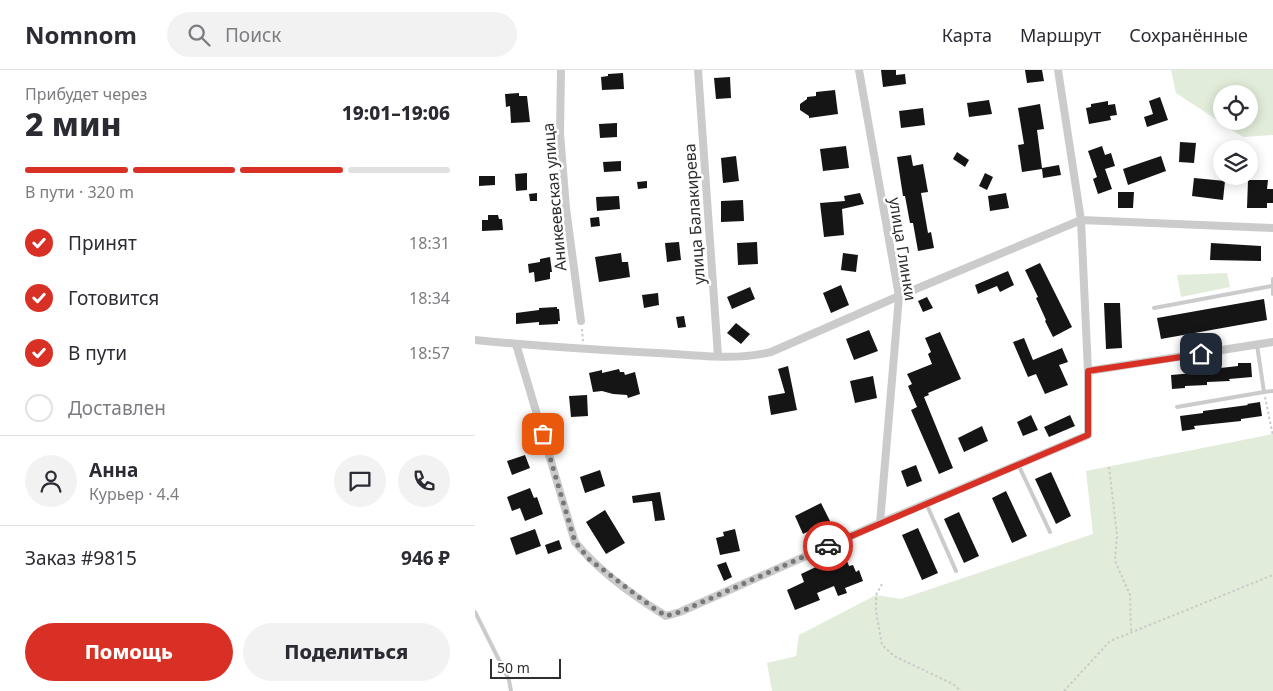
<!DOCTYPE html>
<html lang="ru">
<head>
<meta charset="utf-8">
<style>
	body { margin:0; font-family:"Noto Sans",sans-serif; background:#f2f2f3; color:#2b2b33; height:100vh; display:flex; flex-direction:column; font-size:19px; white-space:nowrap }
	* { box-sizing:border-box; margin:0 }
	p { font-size:16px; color:#7c7c81 }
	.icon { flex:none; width:28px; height:28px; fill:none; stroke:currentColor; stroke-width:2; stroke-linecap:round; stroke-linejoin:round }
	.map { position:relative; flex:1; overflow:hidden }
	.side { display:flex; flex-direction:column; background:#fff; width:475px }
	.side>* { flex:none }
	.controls { position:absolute; left:738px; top:15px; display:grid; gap:10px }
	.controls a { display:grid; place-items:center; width:45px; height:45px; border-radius:50%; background:#fff; box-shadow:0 2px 12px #0003; font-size:25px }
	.scale { position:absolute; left:15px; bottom:12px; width:71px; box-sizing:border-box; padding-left:5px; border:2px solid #2e2e2e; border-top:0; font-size:14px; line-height:18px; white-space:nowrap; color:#2e2e2e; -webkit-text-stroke:4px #fff; paint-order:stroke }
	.pin { position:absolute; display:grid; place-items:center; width:42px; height:42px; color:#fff; margin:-21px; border-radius:10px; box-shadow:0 2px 8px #0006 }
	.courier { position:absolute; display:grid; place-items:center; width:50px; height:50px; margin:-25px; border:4px solid #d93025; border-radius:50%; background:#fff; color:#222; box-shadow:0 1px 6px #0007 }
	.head em { font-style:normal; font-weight:800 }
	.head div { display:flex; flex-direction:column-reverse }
	.head { display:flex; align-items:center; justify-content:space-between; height:85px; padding:0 25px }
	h1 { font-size:32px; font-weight:800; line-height:38px }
	.bar { display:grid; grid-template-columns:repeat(4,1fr); gap:8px 5px; align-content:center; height:60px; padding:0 25px }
	.bar i { height:6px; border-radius:4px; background:#e1e1e2 }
	.bar .on { background:#d93025 }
	.bar p { grid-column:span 4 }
	.line { display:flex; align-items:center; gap:12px; padding:0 25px; border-top:1px solid #e1e1e2 }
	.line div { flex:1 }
	.round { display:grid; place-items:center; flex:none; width:52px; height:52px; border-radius:26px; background:#f2f2f3 }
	ol { padding:0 25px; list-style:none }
	li { display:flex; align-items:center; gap:15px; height:55px }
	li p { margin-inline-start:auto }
	li .icon { padding:5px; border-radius:50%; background:#d93025; color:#fff; stroke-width:4 }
	li:last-child { color:#7c7c81 }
	li i { width:28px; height:28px; border:2px solid #e1e1e2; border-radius:50% }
	.primary-button { display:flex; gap:10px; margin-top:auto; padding:10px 25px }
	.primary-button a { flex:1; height:58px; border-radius:30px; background:#d93025; color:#fff; font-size:20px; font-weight:800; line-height:58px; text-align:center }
	.primary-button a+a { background:#f2f2f3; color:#2b2b33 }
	header { display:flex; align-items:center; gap:30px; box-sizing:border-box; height:70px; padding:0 25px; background:#fff; border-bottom:1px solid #e1e1e2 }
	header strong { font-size:24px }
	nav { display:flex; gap:28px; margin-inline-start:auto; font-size:18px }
	.search { width:350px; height:45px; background:#f2f2f3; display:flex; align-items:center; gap:12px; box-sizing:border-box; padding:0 18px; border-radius:28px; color:#7c7c81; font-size:19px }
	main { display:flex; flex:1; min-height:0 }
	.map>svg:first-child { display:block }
	.green { fill:#e2ecda; fill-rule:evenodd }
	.building { fill:#151515 }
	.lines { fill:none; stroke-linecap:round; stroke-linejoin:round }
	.path { stroke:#cbcbcb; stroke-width:2; stroke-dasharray:2.5 2.5; stroke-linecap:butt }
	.lane { stroke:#cbcbcb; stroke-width:4 }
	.street { stroke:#cbcbcb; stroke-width:8 }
	.done { stroke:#777; stroke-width:5; stroke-dasharray:0 9 }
	.route { stroke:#d93025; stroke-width:6 }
	.labels { text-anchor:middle; stroke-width:5; stroke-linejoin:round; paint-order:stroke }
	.street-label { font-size:16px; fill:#2e2e2e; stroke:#fff }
</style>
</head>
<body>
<header>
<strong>Nomnom</strong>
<div class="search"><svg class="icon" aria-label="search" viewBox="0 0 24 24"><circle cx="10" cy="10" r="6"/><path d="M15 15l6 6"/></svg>Поиск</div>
<nav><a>Карта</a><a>Маршрут</a><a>Сохранённые</a></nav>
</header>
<main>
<section class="side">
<div class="head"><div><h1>2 мин</h1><p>Прибудет через</p></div><em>19:01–19:06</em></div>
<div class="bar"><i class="on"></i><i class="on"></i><i class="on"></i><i></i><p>В пути · 320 m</p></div>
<ol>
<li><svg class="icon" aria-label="check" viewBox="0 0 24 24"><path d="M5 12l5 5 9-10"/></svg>Принят<p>18:31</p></li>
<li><svg class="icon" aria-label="check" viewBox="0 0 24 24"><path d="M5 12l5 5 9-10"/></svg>Готовится<p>18:34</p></li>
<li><svg class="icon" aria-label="check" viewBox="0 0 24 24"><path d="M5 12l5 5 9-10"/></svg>В пути<p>18:57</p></li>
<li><i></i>Доставлен</li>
</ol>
<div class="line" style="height:90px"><a class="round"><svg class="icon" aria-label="person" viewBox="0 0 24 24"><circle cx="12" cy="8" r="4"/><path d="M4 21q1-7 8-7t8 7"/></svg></a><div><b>Анна</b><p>Курьер · 4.4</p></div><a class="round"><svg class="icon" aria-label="chat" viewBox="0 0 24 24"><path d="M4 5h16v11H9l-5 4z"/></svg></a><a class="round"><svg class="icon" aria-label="phone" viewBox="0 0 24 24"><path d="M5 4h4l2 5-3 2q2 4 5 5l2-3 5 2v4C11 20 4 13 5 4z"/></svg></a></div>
<div class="line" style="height:65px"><div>Заказ #9815</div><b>946 ₽</b></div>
<div class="primary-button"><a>Помощь</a><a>Поделиться</a></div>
</section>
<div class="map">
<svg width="798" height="621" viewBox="0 0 798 621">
	<rect width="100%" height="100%" fill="#fff"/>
	<g class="green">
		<path d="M696 0H798V65L768 67 701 23ZM746 24H774V51H746Z"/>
		<polygon points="752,203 755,217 706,227 702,205"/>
		<polygon points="798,364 798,621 297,621 292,593 321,586 324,565 401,525 426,529 618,464 611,401"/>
	</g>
	<g class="building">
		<polygon points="406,0 421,0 421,5 430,4 431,14 408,17"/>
		<polygon points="550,0 567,0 569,11 552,13"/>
		<polygon points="148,3 149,19 127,20 126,7 133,6 133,4"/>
		<polygon points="255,7 256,28 241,29 239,8"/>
		<polygon points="360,20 363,44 334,48 334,46 325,40 325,34 332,29 332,27 341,26 341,22"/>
		<polygon points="44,23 44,26 52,26 55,52 36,53 35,36 31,37 30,24"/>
		<polygon points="685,27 693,50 672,57 669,47 678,44 674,31"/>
		<polygon points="514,30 517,44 494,47 492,33"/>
		<polygon points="633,31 633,35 640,34 642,45 635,46 636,50 614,54 611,38 616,37 616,34"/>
		<polygon points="565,34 569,59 562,60 567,98 584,95 586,105 568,108 567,99 547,102 543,75 549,74 543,38"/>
		<polygon points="448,38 450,55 426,58 424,41"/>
		<polygon points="142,53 142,67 125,68 124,54"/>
		<polygon points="705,72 721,73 719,93 704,92"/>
		<polygon points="371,76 374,98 348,101 345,79"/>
		<polygon points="627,76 630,85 636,83 640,96 630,99 637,119 623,124 618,109 622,107 613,81"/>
		<polygon points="482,82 494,90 490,97 478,89"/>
		<polygon points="436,85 438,96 448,94 453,122 446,123 453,163 456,162 459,178 443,181 438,153 435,153 430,126 428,126 422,87"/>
		<polygon points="261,86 264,111 248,113 246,88"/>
		<polygon points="686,86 691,101 653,115 648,99"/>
		<polygon points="146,91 146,101 129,102 128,92"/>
		<polygon points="52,103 52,120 41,121 40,104"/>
		<polygon points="510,103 518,107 512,120 504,116"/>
		<polygon points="4,106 20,106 20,115 4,116"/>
		<polygon points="719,108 750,111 748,130 717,126"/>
		<polygon points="773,110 793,110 792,119 798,119 798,133 792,133 792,138 772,138"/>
		<polygon points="172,111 172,118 163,119 162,112"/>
		<polygon points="643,122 659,122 658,138 643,138"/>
		<polygon points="62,123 62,131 55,131 54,124"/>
		<polygon points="385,123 389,134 367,139 369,165 349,167 345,133 370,131 369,126"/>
		<polygon points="531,123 534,138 515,141 513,126"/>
		<polygon points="144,126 145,139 122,141 121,127"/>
		<polygon points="268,130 269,151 246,152 246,131"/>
		<polygon points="13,145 23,145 24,149 27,149 28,160 7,161 7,150 13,150"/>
		<polygon points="124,147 125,156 116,157 115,148"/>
		<polygon points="204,172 206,190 192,192 190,173"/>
		<polygon points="282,172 283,194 263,195 262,173"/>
		<polygon points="736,173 786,176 786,191 735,190"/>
		<polygon points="146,183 147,192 153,192 155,207 124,212 120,187"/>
		<polygon points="368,183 383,185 381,202 366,200"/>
		<polygon points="75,187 77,202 75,202 75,209 60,212 59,202 54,203 53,194 65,192 65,189"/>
		<polygon points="565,193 597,257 578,267 570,251 571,250 561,228 563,227 550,200"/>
		<polygon points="533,201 539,215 525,222 522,216 503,224 500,215"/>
		<polygon points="366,215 374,235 356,243 348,223"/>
		<polygon points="275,217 280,229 257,239 252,227"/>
		<polygon points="183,223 184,235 169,238 167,225"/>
		<polygon points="452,227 458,238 448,242 443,231"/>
		<polygon points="789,229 792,250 686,269 682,248"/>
		<polygon points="629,233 645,233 647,278 631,279"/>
		<polygon points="82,237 82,239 84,239 85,251 83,251 83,254 64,255 64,252 41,254 41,243 64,240 64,238"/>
		<polygon points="209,246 211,257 203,258 201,247"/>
		<polygon points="261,253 275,264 266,274 252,263"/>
		<polygon points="394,260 403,281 379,290 371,269"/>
		<polygon points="465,262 486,309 453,323 454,325 449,327 478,398 464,404 436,340 442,337 433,316 437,314 432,304 457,294 453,284 456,282 450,268"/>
		<polygon points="549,268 558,290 587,278 593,292 584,295 593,315 570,324 561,304 553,307 538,272"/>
		<polygon points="763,293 776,293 777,307 754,309 755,311 732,312 732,315 710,316 710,318 697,319 696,305 719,303 719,301 763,296"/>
		<polygon points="313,296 322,340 296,345 293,326 310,323 303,299"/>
		<polygon points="144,299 145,302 149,302 150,305 160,302 165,324 153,328 152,325 138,324 127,321 118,322 114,303 127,300 127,303"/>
		<polygon points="398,306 402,328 380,333 375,311"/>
		<polygon points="112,325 113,346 96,347 94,326"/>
		<polygon points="785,332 787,346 766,349 766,351 719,356 720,359 707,361 705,346 728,343 728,341 773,335 772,334"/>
		<polygon points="556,345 563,360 548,366 542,352"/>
		<polygon points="595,345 600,356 574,367 569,357"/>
		<polygon points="507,356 513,371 489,382 483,368"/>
		<polygon points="50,385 55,398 37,405 32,391"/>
		<polygon points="441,395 447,411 432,417 426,401"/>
		<polygon points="125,400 130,416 110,423 105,407"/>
		<polygon points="576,402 596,446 581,454 560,409"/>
		<polygon points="55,418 59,428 62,427 68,444 50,451 45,438 37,441 32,427"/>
		<polygon points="531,421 552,466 537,473 517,428"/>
		<polygon points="185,422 190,450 180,451 177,431 158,433 157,426"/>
		<polygon points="346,433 355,451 328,464 320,446"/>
		<polygon points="130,440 150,473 131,484 111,452"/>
		<polygon points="484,442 504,486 489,493 469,449"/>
		<polygon points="443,458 463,503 447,510 427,465"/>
		<polygon points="60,459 66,476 41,485 35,468"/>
		<polygon points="260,459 265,481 245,485 241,468 249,466 248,462"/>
		<polygon points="84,470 87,479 73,484 70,475"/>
		<polygon points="356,485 360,496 372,491 374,496 378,495 381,502 384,500 388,511 370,518 372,523 363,526 359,516 342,523 345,530 320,540 312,520 329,512 326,504 343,496 341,491"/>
		<polygon points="251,492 257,507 249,511 242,495"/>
	</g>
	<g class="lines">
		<g class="path">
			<polyline points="107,259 108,271"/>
			<polyline points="790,327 798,366"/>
			<polyline points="634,397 642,465 640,491 655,525 656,562"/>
			<polyline points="407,514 401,525 401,541 407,575 419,586 478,614 486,621"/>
			<polyline points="589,621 635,571 798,505"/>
		</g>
		<g class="lane">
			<polyline points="798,209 798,224"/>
			<polyline points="679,238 797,216"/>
			<polyline points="789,322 798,321"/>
			<polyline points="702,337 789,322 782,275"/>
			<polyline points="543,394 575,462"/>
			<polyline points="451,433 481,501"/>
			<polyline points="0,542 34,610 36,621"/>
		</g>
		<g class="street">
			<polyline points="86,0 85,63 91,138 106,251"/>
			<polyline points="223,0 243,286"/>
			<polyline points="384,0 424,226 405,453"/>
			<path d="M0 270C61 276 122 280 182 283 220 285 259 291 296 282L424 226 606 150 798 158"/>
			<path d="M41 274 100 472C123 500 160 527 191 546L205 542 405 453 613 365V301L606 150 583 0"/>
			<polyline points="613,301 798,272"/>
		</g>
	</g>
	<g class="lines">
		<polyline class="done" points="68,364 100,472 114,489 177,537 191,546 205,542 353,476"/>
		<polyline class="route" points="353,476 613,365 613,301 726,284"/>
	</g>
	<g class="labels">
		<g class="street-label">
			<text transform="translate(79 127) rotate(-95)" y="6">Аникеевская улица</text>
			<text transform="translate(219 144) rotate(-94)" y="6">улица Балакирева</text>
			<text transform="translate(428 179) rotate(81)" y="6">улица Глинки</text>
		</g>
	</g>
</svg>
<div class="controls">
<a><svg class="icon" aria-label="locate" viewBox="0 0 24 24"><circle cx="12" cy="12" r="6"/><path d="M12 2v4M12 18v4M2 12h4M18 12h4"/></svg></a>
<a><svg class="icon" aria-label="layers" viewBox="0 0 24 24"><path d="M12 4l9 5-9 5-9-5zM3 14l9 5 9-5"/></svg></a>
</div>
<div class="scale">50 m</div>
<div class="pin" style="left:68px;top:364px;background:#ea580c"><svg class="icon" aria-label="bag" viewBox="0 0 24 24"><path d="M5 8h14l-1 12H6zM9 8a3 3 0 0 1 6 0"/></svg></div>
<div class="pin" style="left:726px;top:284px;background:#1f2937"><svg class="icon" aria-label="home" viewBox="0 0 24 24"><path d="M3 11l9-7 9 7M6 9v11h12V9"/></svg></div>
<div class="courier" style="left:353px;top:476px"><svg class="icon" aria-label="car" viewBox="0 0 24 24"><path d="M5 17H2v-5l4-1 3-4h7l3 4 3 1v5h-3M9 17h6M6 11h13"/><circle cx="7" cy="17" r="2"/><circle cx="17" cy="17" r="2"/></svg></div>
</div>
</main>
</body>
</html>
